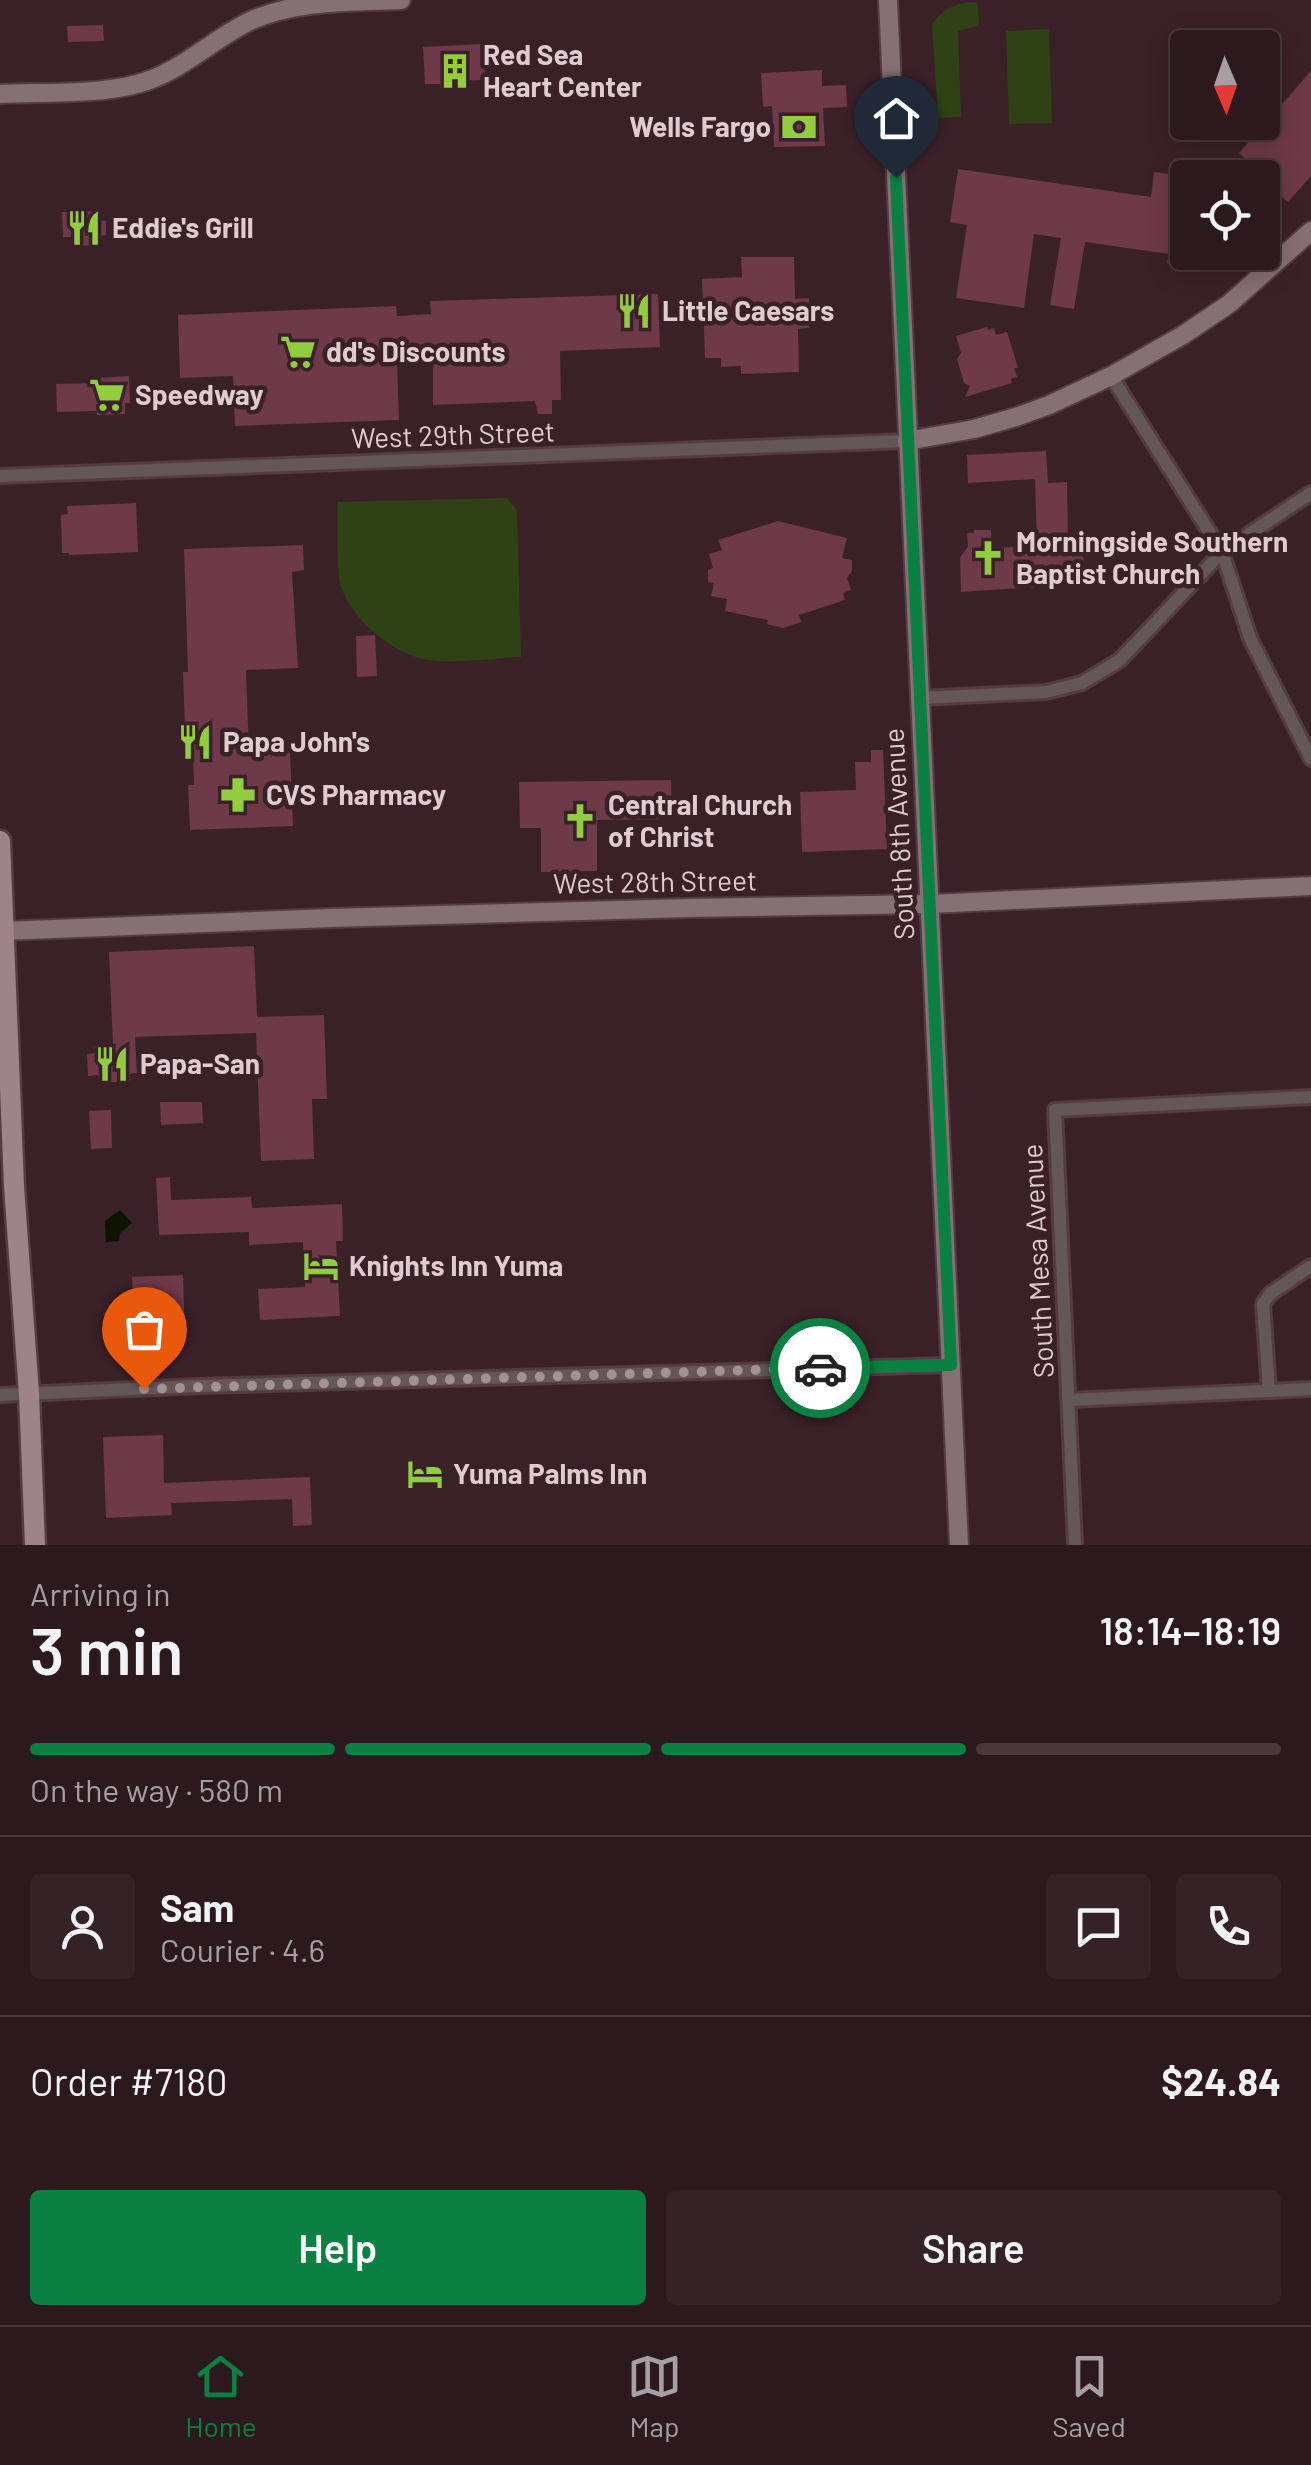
<!DOCTYPE html>
<html lang="en">
<head>
<meta charset="utf-8">
<style>
	body { margin:0; font-family:Barlow,sans-serif; background:#342226; color:#f1f3f6; height:100vh; display:flex; flex-direction:column; font-size:38px; white-space:nowrap }
	* { box-sizing:border-box; margin:0 }
	p { font-size:32px; color:#a6a0a4 }
	.icon { flex:none; width:55px; height:55px; fill:none; stroke:currentColor; stroke-width:2; stroke-linecap:round; stroke-linejoin:round }
	.map { position:relative; height:1545px; overflow:hidden }
	.side { display:flex; flex-direction:column; background:#2c191d; flex:1 }
	.side>* { flex:none }
	.needle { width:65px; rotate:178deg }
	.controls { position:absolute; left:1170px; top:30px; display:grid; gap:20px }
	.controls a { display:grid; place-items:center; width:110px; height:110px; border-radius:10px; background:#2c191d; box-shadow:0 5px 25px #0003,0 0 0 2px #48383b; font-size:50px }
	.pin { position:absolute; display:grid; place-items:center; width:85px; height:85px; color:#fff; margin:-102px -42px; border-radius:50% 50% 50% 0; rotate:-45deg; box-shadow:0 0 10px #0007 }
	.pin .icon { rotate:45deg }
	.courier { position:absolute; display:grid; place-items:center; width:100px; height:100px; margin:-50px; border:8px solid #0b8043; border-radius:50%; background:#fff; color:#222; box-shadow:0 2px 12px #0007 }
	.overview em { font-style:normal; font-weight:600 }
	.overview div { display:flex; flex-direction:column-reverse }
	.overview { display:flex; align-items:center; justify-content:space-between; height:170px; padding:0 30px }
	h1 { font-size:65px; font-weight:600; line-height:75px }
	.bar { display:grid; grid-template-columns:repeat(4,1fr); gap:15px 10px; align-content:center; height:120px; padding:0 30px }
	.bar i { height:12px; border-radius:8px; background:#48383b }
	.bar .selected { background:#0b8043 }
	.bar p { grid-column:span 4 }
	.line { display:flex; align-items:center; gap:25px; padding:0 30px; border-top:2px solid #48383b }
	.line div { flex:1 }
	.round { display:grid; place-items:center; flex:none; width:105px; height:105px; border-radius:10px; background:#342226 }
	.button { display:flex; gap:20px; margin-top:auto; padding:20px 30px }
	.button a { flex:1; height:115px; border-radius:10px; background:#0b8043; color:#fff; font-size:40px; font-weight:600; line-height:115px; text-align:center }
	.button a+a { background:#342226; color:#f1f3f6 }
	.tab-bar { display:flex; justify-content:space-around; align-items:center; height:140px; border-top:2px solid #48383b; background:#2c191d; font-size:28px; color:#a6a0a4 }
	.tab-bar a { display:grid; justify-items:center; gap:5px }
	.tab-bar .selected { color:#0b8043 }
	.map>svg:first-child { display:block }
	.green { fill:#2f4215 }
	.water { fill:#0a1400 }
	.building { fill:#6e3948 }
	.lines { fill:none; stroke-linecap:round; stroke-linejoin:round }
	.street-casing { stroke:#543c42; stroke-width:18 }
	.secondary-casing { stroke:#543c42; stroke-width:22 }
	.primary-casing { stroke:#543c42; stroke-width:25 }
	.street { stroke:#64575a; stroke-width:12 }
	.secondary { stroke:#857074; stroke-width:18 }
	.primary { stroke:#9e8389; stroke-width:20 }
	.done { stroke:#a59095; stroke-width:10; stroke-dasharray:0 18 }
	.route { stroke:#0b8043; stroke-width:12 }
	.labels { text-anchor:middle; stroke-width:9; stroke-linejoin:round; paint-order:stroke }
	.poi-label { font-size:28px; font-weight:bold; fill:#deccd0; stroke:#3a2127; text-anchor:start }
	.street-label { font-size:28px; fill:#deccd0; stroke:#3a2127 }
</style>
</head>
<body>
<div class="map">
<svg width="1311" height="1545" viewBox="0 0 1311 1545">
	<rect width="100%" height="100%" fill="#3a2127"/>
	<g class="green">
		<path d="M975 2 978 5 979 26 958 31 961 117 938 118 932 24C944 8 956 3 975 2Z"/>
		<polygon points="1049,29 1052,123 1009,124 1006,31"/>
		<path d="M507 498 517 510 521 657C494 658 464 663 436 661 397 658 355 624 341 587 336 573 338 521 337 502Z"/>
	</g>
	<polygon class="water" points="120,1210 132,1223 120,1233 119,1241 106,1242 105,1221"/>
	<g class="building">
		<polygon points="103,25 104,41 68,42 67,26"/>
		<polygon points="484,44 485,80 457,81 457,87 440,88 440,84 425,84 423,47"/>
		<polygon points="822,70 822,86 846,85 847,107 823,108 825,146 774,147 772,106 763,107 761,73"/>
		<polygon points="1311,71 1311,176 1288,202 1262,180 1262,174 1239,153"/>
		<polygon points="958,169 1151,197 1154,172 1188,177 1188,252 1200,252 1198,268 1167,263 1169,254 1085,242 1074,309 1050,305 1061,238 1034,234 1024,308 956,298 967,225 950,222"/>
		<polygon points="99,211 100,221 106,221 106,235 101,236 101,245 71,246 71,237 63,237 62,212"/>
		<polygon points="741,257 794,257 795,299 809,298 809,307 821,307 821,321 809,321 809,328 798,329 799,372 741,374 741,366 721,367 721,358 705,358 702,279 742,277"/>
		<polygon points="658,294 660,347 560,351 561,400 552,400 552,414 538,414 535,401 433,405 433,362 397,363 399,420 235,426 233,376 180,378 178,315 396,306 397,316 431,314 430,301"/>
		<polygon points="987,327 988,330 994,328 996,335 1007,332 1018,368 1014,368 1017,377 1011,379 1012,383 965,397 970,386 964,383 957,359 961,353 956,336"/>
		<polygon points="129,376 130,403 125,403 125,414 97,415 97,411 57,412 56,384 96,383 96,378"/>
		<polygon points="1046,451 1048,483 1067,482 1068,543 1083,542 1084,584 961,592 960,557 968,547 967,533 974,533 974,530 991,530 992,548 1037,546 1035,479 968,483 967,455"/>
		<polygon points="136,503 138,552 69,555 69,553 62,553 61,515 68,514 67,506"/>
		<polygon points="778,521 847,538 842,558 852,560 852,571 847,578 851,590 843,593 845,600 799,615 801,622 783,628 767,624 768,620 725,611 727,599 711,596 714,583 708,582 708,570 713,568 709,554 722,550 718,540"/>
		<polygon points="303,545 304,570 292,572 298,668 246,670 249,752 290,751 293,826 190,830 188,785 194,785 193,756 186,757 183,672 188,672 184,549"/>
		<polygon points="375,635 377,676 357,677 356,636"/>
		<polygon points="871,750 883,750 887,849 802,852 800,792 856,790 855,762 871,762"/>
		<polygon points="671,780 672,819 597,820 597,871 541,872 541,828 520,828 519,782"/>
		<polygon points="254,946 257,1017 324,1015 327,1099 312,1099 314,1159 261,1161 256,1033 135,1037 137,1073 129,1074 130,1081 99,1083 98,1075 88,1076 87,1054 95,1053 94,1046 113,1045 109,952"/>
		<polygon points="160,1102 202,1102 203,1123 161,1125"/>
		<polygon points="111,1110 112,1148 91,1149 89,1111"/>
		<polygon points="170,1177 171,1200 251,1197 252,1208 342,1204 343,1241 336,1241 340,1316 260,1320 258,1289 305,1287 303,1242 249,1245 249,1232 159,1235 156,1178"/>
		<polygon points="183,1275 185,1340 134,1342 132,1277"/>
		<polygon points="163,1435 164,1483 310,1477 312,1525 293,1526 292,1499 171,1503 172,1515 106,1518 103,1437"/>
	</g>
	<g class="lines">
		<defs>
			<g id="street">
				<polyline points="1111,376 1222,552 1250,638 1311,759"/>
				<polyline points="0,476 907,441"/>
				<polyline points="920,698 1046,692 1082,683 1120,660 1222,552 1311,493"/>
				<polyline points="1269,1391 1263,1304 1270,1294 1311,1266"/>
				<polyline points="0,1395 199,1386 951,1365"/>
				<polyline points="1070,1400 1311,1389"/>
				<polyline points="1075,1545 1055,1110 1311,1097"/>
			</g>
			<g id="secondary">
				<polyline points="888,0 959,1545"/>
				<path d="M0 94C42 92 97 95 137 84 180 73 211 40 250 21 297 0 350 2 401 0"/>
				<polyline points="907,441 974,429 1016,417 1049,405 1111,376 1183,335 1229,304 1311,231"/>
				<polyline points="3,931 331,918 688,908 930,904 1311,886"/>
			</g>
			<polyline id="primary" points="0,841 14,1186 29,1394 35,1545"/>
		</defs>
		<use href="#street" class="street-casing"/>
		<use href="#secondary" class="secondary-casing"/>
		<use href="#primary" class="primary-casing"/>
		<use href="#street" class="street"/>
		<use href="#secondary" class="secondary"/>
		<use href="#primary" class="primary"/>
	</g>
	<g class="lines">
		<polyline class="done" points="144,1389 820,1368"/>
		<polyline class="route" points="820,1368 951,1365 896,178"/>
	</g>
	<defs>
		<symbol id="building-bare" viewBox="-9 -9 18 18"><path d="M-4-6H4V6H1V3H-1V6H-4ZM-2.5-4.3h1.7v1.8h-1.7ZM.8-4.3h1.7v1.8H.8ZM-2.5-1h1.7V.8h-1.7ZM.8-1h1.7V.8H.8Z" fill="#92cd3e" stroke="#3a2127" stroke-width="2.5" paint-order="stroke"/></symbol>
		<symbol id="bank-bare" viewBox="-9 -9 18 18"><path d="M-6-4H6V4H-6ZM0-2.3a2.3 2.3 0 1 0 0 4.6a2.3 2.3 0 1 0 0-4.6Z" fill="#92cd3e" stroke="#3a2127" stroke-width="2.5" paint-order="stroke"/></symbol>
		<symbol id="restaurant-bare" viewBox="-9 -9 18 18"><path d="M-5-6h1v4h1v-4h1v4h1v-4h1v5L-1.5 .5V6h-2V.5L-5-1ZM5-6V6H3V1.5H1.5Q1.5-4 5-6Z" fill="#92cd3e" stroke="#3a2127" stroke-width="2.5" paint-order="stroke"/></symbol>
		<symbol id="supermarket-bare" viewBox="-9 -9 18 18"><path d="M-6-5.5h2.5l.6 2H6L4.5 2H-2.5L-4.4-4H-6ZM-1.5 3.2a1.3 1.3 0 1 0 .1 0ZM3 3.2a1.3 1.3 0 1 0 .1 0Z" fill="#92cd3e" stroke="#3a2127" stroke-width="2.5" paint-order="stroke"/></symbol>
		<symbol id="church-bare" viewBox="-9 -9 18 18"><path d="M-1.2-6h2.4v3.5h3.3v2.4h-3.3V6h-2.4V-.1h-3.3v-2.4h3.3Z" fill="#92cd3e" stroke="#3a2127" stroke-width="2.5" paint-order="stroke"/></symbol>
		<symbol id="pharmacy-bare" viewBox="-9 -9 18 18"><path d="M-2-6h4v4h4v4h-4v4h-4v-4h-4v-4h4Z" fill="#92cd3e" stroke="#3a2127" stroke-width="2.5" paint-order="stroke"/></symbol>
		<symbol id="hotel-bare" viewBox="-9 -9 18 18"><path d="M-6-4.5h1.5V1H6V5H4.5V3h-9V5H-6ZM-4 0a1.8 1.8 0 1 1 3.6 0ZM.5 0V-2.5h3Q6-2.5 6 0Z" fill="#92cd3e" stroke="#3a2127" stroke-width="2.5" paint-order="stroke"/></symbol>
	</defs>
	<g fill-rule="evenodd">
		<use href="#building-bare" x="430" y="46" width="50" height="50"/>
		<use href="#bank-bare" x="774" y="102" width="50" height="50"/>
		<use href="#restaurant-bare" x="59" y="203" width="50" height="50"/>
		<use href="#restaurant-bare" x="609" y="286" width="50" height="50"/>
		<use href="#supermarket-bare" x="273" y="327" width="50" height="50"/>
		<use href="#supermarket-bare" x="82" y="370" width="50" height="50"/>
		<use href="#church-bare" x="963" y="533" width="50" height="50"/>
		<use href="#restaurant-bare" x="170" y="717" width="50" height="50"/>
		<use href="#pharmacy-bare" x="213" y="770" width="50" height="50"/>
		<use href="#church-bare" x="555" y="796" width="50" height="50"/>
		<use href="#restaurant-bare" x="87" y="1039" width="50" height="50"/>
		<use href="#hotel-bare" x="296" y="1241" width="50" height="50"/>
		<use href="#hotel-bare" x="400" y="1449" width="50" height="50"/>
	</g>
	<g class="labels">
		<g class="poi-label">
			<text x="483" y="65">Red Sea<tspan x="483" dy="32">Heart Center</tspan></text>
			<text x="771" y="137" text-anchor="end">Wells Fargo</text>
			<text x="112" y="238">Eddie's Grill</text>
			<text x="662" y="321">Little Caesars</text>
			<text x="326" y="362">dd's Discounts</text>
			<text x="135" y="405">Speedway</text>
			<text x="1016" y="552">Morningside Southern<tspan x="1016" dy="32">Baptist Church</tspan></text>
			<text x="223" y="752">Papa John's</text>
			<text x="266" y="805">CVS Pharmacy</text>
			<text x="608" y="815">Central Church<tspan x="608" dy="32">of Christ</tspan></text>
			<text x="140" y="1074">Papa-San</text>
			<text x="349" y="1276">Knights Inn Yuma</text>
			<text x="453" y="1484">Yuma Palms Inn</text>
		</g>
		<g class="street-label">
			<text transform="translate(453 435) rotate(-2)" y="10">West 29th Street</text>
			<text transform="translate(899 834) rotate(-93)" y="10">South 8th Avenue</text>
			<text transform="translate(655 882) rotate(-1)" y="10">West 28th Street</text>
			<text transform="translate(1038 1261) rotate(-93)" y="10">South Mesa Avenue</text>
		</g>
	</g>
</svg>
<div class="controls">
<a><svg class="needle" viewBox="-14 -14 28 28"><path d="M0-13l5 13h-10z" fill="#e53935"/><path d="M0 13l5-13h-10z" fill="#a6a0a4"/></svg></a>
<a><svg class="icon" aria-label="locate" viewBox="0 0 24 24"><circle cx="12" cy="12" r="6"/><path d="M12 2v4M12 18v4M2 12h4M18 12h4"/></svg></a>
</div>
<div class="pin" style="left:144px;top:1389px;background:#ea580c"><svg class="icon" aria-label="bag" viewBox="0 0 24 24"><path d="M5 8h14l-1 12H6zM9 8a3 3 0 0 1 6 0"/></svg></div>
<div class="pin" style="left:896px;top:178px;background:#1f2937"><svg class="icon" aria-label="home" viewBox="0 0 24 24"><path d="M3 11l9-7 9 7M6 9v11h12V9"/></svg></div>
<div class="courier" style="left:820px;top:1368px"><svg class="icon" aria-label="car" viewBox="0 0 24 24"><path d="M5 17H2v-5l4-1 3-4h7l3 4 3 1v5h-3M9 17h6M6 11h13"/><circle cx="7" cy="17" r="2"/><circle cx="17" cy="17" r="2"/></svg></div>
</div>
<section class="side">
<div class="overview"><div><h1>3 min</h1><p>Arriving in</p></div><em>18:14–18:19</em></div>
<div class="bar"><i class="selected"></i><i class="selected"></i><i class="selected"></i><i></i><p>On the way · 580 m</p></div>
<div class="line" style="height:180px"><a class="round"><svg class="icon" aria-label="person" viewBox="0 0 24 24"><circle cx="12" cy="8" r="4"/><path d="M4 21q1-7 8-7t8 7"/></svg></a><div><b>Sam</b><p>Courier · 4.6</p></div><a class="round"><svg class="icon" aria-label="chat" viewBox="0 0 24 24"><path d="M4 5h16v11H9l-5 4z"/></svg></a><a class="round"><svg class="icon" aria-label="phone" viewBox="0 0 24 24"><path d="M5 4h4l2 5-3 2q2 4 5 5l2-3 5 2v4C11 20 4 13 5 4z"/></svg></a></div>
<div class="line" style="height:130px"><div>Order #7180</div><b>$24.84</b></div>
<div class="button"><a>Help</a><a>Share</a></div>
</section>
<nav class="tab-bar">
<a class="selected"><svg class="icon" aria-label="home" viewBox="0 0 24 24"><path d="M3 11l9-7 9 7M6 9v11h12V9"/></svg>Home</a>
<a><svg class="icon" aria-label="map" viewBox="0 0 24 24"><path d="M3 6l6-2 6 2 6-2v14l-6 2-6-2-6 2zM9 4v14M15 6v14"/></svg>Map</a>
<a><svg class="icon" aria-label="saved" viewBox="0 0 24 24"><path d="M7 4h10v16l-5-4-5 4z"/></svg>Saved</a>
</nav>
</body>
</html>
